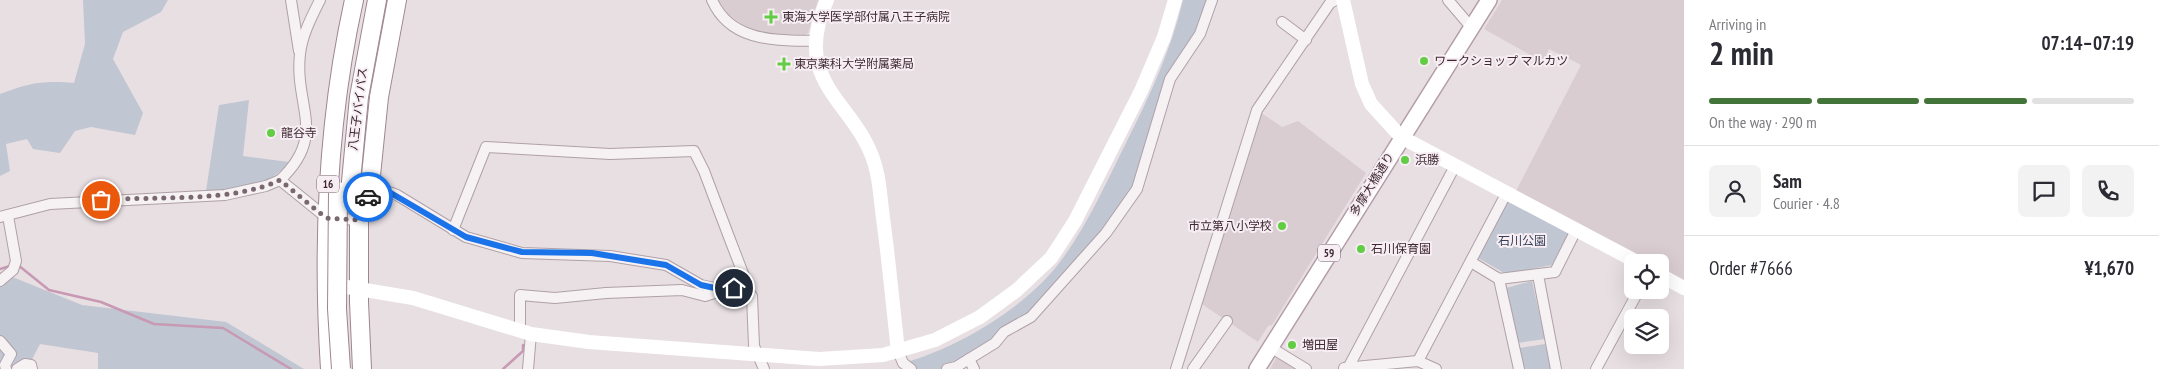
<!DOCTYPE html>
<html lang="en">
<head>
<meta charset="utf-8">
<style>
	body { margin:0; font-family:"PT Sans Narrow","Noto Sans JP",sans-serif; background:#f2f2f3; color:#2b2b33; height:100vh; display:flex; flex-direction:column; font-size:19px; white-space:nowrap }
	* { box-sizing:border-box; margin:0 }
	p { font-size:16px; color:#7c7c81 }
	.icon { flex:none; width:28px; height:28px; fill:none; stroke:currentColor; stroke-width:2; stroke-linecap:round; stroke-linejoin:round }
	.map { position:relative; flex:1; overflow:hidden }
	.details { display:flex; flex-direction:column; background:#fff; width:475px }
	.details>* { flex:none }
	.controls { position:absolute; left:1624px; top:254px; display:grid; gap:10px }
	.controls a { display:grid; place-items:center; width:45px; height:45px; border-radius:8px; background:#fff; box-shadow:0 5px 20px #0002; font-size:25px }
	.pin { position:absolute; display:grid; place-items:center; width:42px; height:42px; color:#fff; margin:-21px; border:2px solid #fff; border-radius:50%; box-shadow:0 1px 5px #0007 }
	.courier { position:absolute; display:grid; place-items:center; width:50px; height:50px; margin:-25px; border:4px solid #1a73e8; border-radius:50%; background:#fff; color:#222; box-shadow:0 1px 6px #0007 }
	.head em { font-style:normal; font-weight:700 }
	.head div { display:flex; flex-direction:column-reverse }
	.head { display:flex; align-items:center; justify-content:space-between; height:85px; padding:0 25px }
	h1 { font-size:32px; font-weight:700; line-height:38px }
	.bar { display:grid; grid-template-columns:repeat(4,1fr); gap:8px 5px; align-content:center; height:60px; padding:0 25px }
	.bar i { height:6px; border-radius:4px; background:#e1e1e2 }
	.bar .current { background:#43743a }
	.bar p { grid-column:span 4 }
	.line { display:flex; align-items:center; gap:12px; padding:0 25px; border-top:1px solid #e1e1e2 }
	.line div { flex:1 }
	.round { display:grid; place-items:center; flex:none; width:52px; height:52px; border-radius:8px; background:#f2f2f3 }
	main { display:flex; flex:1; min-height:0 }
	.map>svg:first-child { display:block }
	.built { fill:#dacdd2 }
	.green { fill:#c0c6d2 }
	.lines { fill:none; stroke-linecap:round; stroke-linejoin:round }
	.stream { stroke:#c899b3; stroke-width:2.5 }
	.street-casing { stroke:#afa1a7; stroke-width:12 }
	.primary-casing { stroke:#b49ea8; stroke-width:18 }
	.highway-casing { stroke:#9e8691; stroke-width:20 }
	.street { stroke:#f6f1f3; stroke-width:10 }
	.secondary { stroke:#fff; stroke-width:14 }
	.primary { stroke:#fff; stroke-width:15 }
	.highway { stroke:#fff; stroke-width:18 }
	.highway-bridge-casing { stroke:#9e8691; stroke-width:20; stroke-linecap:butt }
	.highway-bridge { stroke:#fff; stroke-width:18 }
	.done { stroke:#7a6870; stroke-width:5; stroke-dasharray:0 9 }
	.route { stroke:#1a73e8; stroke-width:6 }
	.poi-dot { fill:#61cd43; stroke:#f6eef2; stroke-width:2 }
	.labels { text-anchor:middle; stroke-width:4; stroke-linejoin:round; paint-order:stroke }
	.shield { fill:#f6eef2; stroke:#76636c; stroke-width:1 }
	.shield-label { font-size:11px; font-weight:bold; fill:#3f2832 }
	.poi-label { font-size:12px; fill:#3f2832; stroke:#f6eef2; text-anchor:start }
	.street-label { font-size:12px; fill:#3f2832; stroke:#f6eef2 }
	.park-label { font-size:12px; fill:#353f5a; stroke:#f6eef2 }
</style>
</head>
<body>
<main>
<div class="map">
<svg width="1684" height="369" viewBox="0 0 1684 369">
	<rect width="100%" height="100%" fill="#e8dfe3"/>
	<g class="built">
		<polygon points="718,0 818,0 808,33 805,35 765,34 745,27 727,13"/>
		<polygon points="1502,0 1684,0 1684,281 1660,268 1660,262 1649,262 1516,191 1581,65 1549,49 1543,62 1484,29"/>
		<polygon points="1257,110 1282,127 1298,121 1366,173 1272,325 1268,326 1258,342 1196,300"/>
		<polygon points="1276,358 1295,369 1270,369"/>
	</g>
	<g class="green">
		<path d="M83 0H168L161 12 123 32 113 59 143 113 135 135 91 127 75 131 60 153 33 149 27 139 6 144 10 171 0 176V94C28 83 44 80 74 83L85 44Z"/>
		<path d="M1183 0H1212L1200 34 1170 79 1137 189 1031 317 947 369H911L903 363C958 348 1025 308 1060 262 1087 226 1106 183 1126 143 1149 97 1171 51 1183 0Z"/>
		<path d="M249 100 243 156 289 162C266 189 239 191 206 191L219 105Z"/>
		<polygon points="1509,200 1569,232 1552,265 1506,274 1478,258"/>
		<polygon points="0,272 82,305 226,322 304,369 98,369 98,353 40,344 27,369 0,369"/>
		<polygon points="1532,281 1545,339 1518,343 1506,288"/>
		<polygon points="1545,344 1551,369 1524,369 1519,348"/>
	</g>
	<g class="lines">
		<g class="stream">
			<polyline points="18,265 49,290 101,302 154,324 223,328 291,369"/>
			<polyline points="0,269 13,265"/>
			<polyline points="503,369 523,351 523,345"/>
		</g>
		<defs>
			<g id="street">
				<polyline points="291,0 299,51"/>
				<path d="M712 0C731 43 777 40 816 41"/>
				<polyline points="1448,0 1471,27"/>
				<polyline points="1282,22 1306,40"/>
				<path d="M280 180C328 135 294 106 300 54 302 35 312 16 320 0"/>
				<polyline points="370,185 397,195 466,237 522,253 610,256 666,265 701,285 724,290 744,286"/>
				<polyline points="0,217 50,204 225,195 266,186 280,180 327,218 359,220"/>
				<polyline points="453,230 486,147 610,154 694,151 704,171 729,237 744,276 744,286 752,296 754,346 764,369"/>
				<polyline points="1471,262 1499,279 1555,272 1576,230"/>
				<polyline points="1538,275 1556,369"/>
				<polyline points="1499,279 1519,369"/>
				<polyline points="0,281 13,270 16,261 8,216"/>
				<polyline points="520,330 520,295 555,298 606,293 682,290 705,296 724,290"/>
				<polyline points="0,341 11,354 5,365 6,369"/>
				<polyline points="1270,347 1306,369"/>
				<polyline points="898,351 903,363 911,369"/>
				<polyline points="969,359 974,369"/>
				<polyline points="1418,361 1506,194"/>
				<polyline points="1344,368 1418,361 1436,369"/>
				<polyline points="1348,368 1455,166"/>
				<polyline points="17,369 25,364 31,365 32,369"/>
				<polyline points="528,369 531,334"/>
				<polyline points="947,369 956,367 995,343 1004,332 1031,317 1106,233 1137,189 1170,79 1200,34 1212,0"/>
				<polyline points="1176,369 1257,110 1330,3 1336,0"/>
				<polyline points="1193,369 1227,321"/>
				<polyline points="1596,369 1639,290"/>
			</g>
			<polyline id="primary" points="1257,369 1489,0"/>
			<g id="highway">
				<polyline points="350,192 359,97 377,0"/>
				<path d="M330 369C322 245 327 122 354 0"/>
				<polyline points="362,369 359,302 359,220 366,205 370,185 379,97 397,0"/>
			</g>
		</defs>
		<use href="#street" class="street-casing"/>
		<use href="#primary" class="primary-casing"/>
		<use href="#highway" class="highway-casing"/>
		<use href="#street" class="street"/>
		<g class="secondary">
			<path d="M827 0C788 88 862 102 877 173 880 187 881 203 883 218 889 262 893 307 898 351"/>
			<polyline points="1343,0 1362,84 1371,104 1401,137 1637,262"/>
			<polyline points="1660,275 1684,288"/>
			<polyline points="329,284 413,298 531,334 589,342 819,359 883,355 935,340 980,317 1017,290 1051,258 1075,221 1141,91 1164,37 1175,0"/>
		</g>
		<use href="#primary" class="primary"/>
		<use href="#highway" class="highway"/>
		<defs>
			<polyline id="highway-bridge" points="338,191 337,309 341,369"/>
		</defs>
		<use href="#highway-bridge" class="highway-bridge-casing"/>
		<use href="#highway-bridge" class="highway-bridge"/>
	</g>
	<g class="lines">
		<path class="done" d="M101 200C155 196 232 203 280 180L326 218 359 220 368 197"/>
		<polyline class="route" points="368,197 370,185 384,189 466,237 522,252 592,253 666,265 701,285 724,290 734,288"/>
	</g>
	<g class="poi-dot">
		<path d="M768.5 9.5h5v5h5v5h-5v5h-5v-5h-5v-5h5z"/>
		<circle cx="1424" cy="61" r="5"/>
		<path d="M781.5 56.5h5v5h5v5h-5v5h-5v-5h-5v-5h5z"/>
		<circle cx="271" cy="133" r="5"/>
		<circle cx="1405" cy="160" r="5"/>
		<circle cx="1282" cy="226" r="5"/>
		<circle cx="1361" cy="249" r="5"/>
		<circle cx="1292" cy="345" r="5"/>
	</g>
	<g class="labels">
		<g class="shield">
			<rect x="317" y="175.5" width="22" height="17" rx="4"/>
			<rect x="1318" y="244.5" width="22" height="17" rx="4"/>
		</g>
		<g class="shield-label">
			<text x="328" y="188">16</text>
			<text x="1329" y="257">59</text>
		</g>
		<g class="poi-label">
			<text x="782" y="21">東海大学医学部付属八王子病院</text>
			<text x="1434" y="65">ワークショップ マルカツ</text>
			<text x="794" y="68">東京薬科大学附属薬局</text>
			<text x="281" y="137">龍谷寺</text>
			<text x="1415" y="164">浜勝</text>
			<text x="1272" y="230" text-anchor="end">市立第八小学校</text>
			<text x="1371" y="253">石川保育園</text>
			<text x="1302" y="349">増田屋</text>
		</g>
		<g class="street-label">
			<text transform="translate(358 109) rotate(-83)" y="4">八王子バイパス</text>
			<text transform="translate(1372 184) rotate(-58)" y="4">多摩大橋通り</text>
		</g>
		<g class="park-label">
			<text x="1522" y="245">石川公園</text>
		</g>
	</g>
</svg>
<div class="controls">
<a><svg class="icon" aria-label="locate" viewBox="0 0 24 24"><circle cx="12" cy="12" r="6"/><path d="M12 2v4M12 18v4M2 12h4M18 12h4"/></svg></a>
<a><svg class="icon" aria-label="layers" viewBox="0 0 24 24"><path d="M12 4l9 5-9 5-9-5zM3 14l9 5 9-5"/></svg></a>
</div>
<div class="pin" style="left:101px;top:200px;background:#ea580c"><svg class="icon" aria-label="bag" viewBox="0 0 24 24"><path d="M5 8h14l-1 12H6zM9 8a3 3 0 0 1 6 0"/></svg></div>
<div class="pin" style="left:734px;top:288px;background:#1f2937"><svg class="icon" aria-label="home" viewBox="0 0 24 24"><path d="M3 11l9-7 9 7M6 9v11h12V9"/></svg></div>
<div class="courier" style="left:368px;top:197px"><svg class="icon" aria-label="car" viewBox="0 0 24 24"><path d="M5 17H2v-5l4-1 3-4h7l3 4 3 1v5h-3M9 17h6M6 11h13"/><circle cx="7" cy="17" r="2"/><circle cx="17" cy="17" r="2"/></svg></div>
</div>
<section class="details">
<div class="head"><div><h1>2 min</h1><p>Arriving in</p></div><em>07:14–07:19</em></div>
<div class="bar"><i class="current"></i><i class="current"></i><i class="current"></i><i></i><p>On the way · 290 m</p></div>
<div class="line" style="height:90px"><a class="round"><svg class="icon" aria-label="person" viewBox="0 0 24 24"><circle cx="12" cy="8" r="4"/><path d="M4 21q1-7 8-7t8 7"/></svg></a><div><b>Sam</b><p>Courier · 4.8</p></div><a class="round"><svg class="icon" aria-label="chat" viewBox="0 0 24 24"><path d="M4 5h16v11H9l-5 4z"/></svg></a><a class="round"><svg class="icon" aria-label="phone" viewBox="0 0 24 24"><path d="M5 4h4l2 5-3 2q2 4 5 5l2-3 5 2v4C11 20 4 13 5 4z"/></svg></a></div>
<div class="line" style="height:65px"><div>Order #7666</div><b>¥1,670</b></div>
</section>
</main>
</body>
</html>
